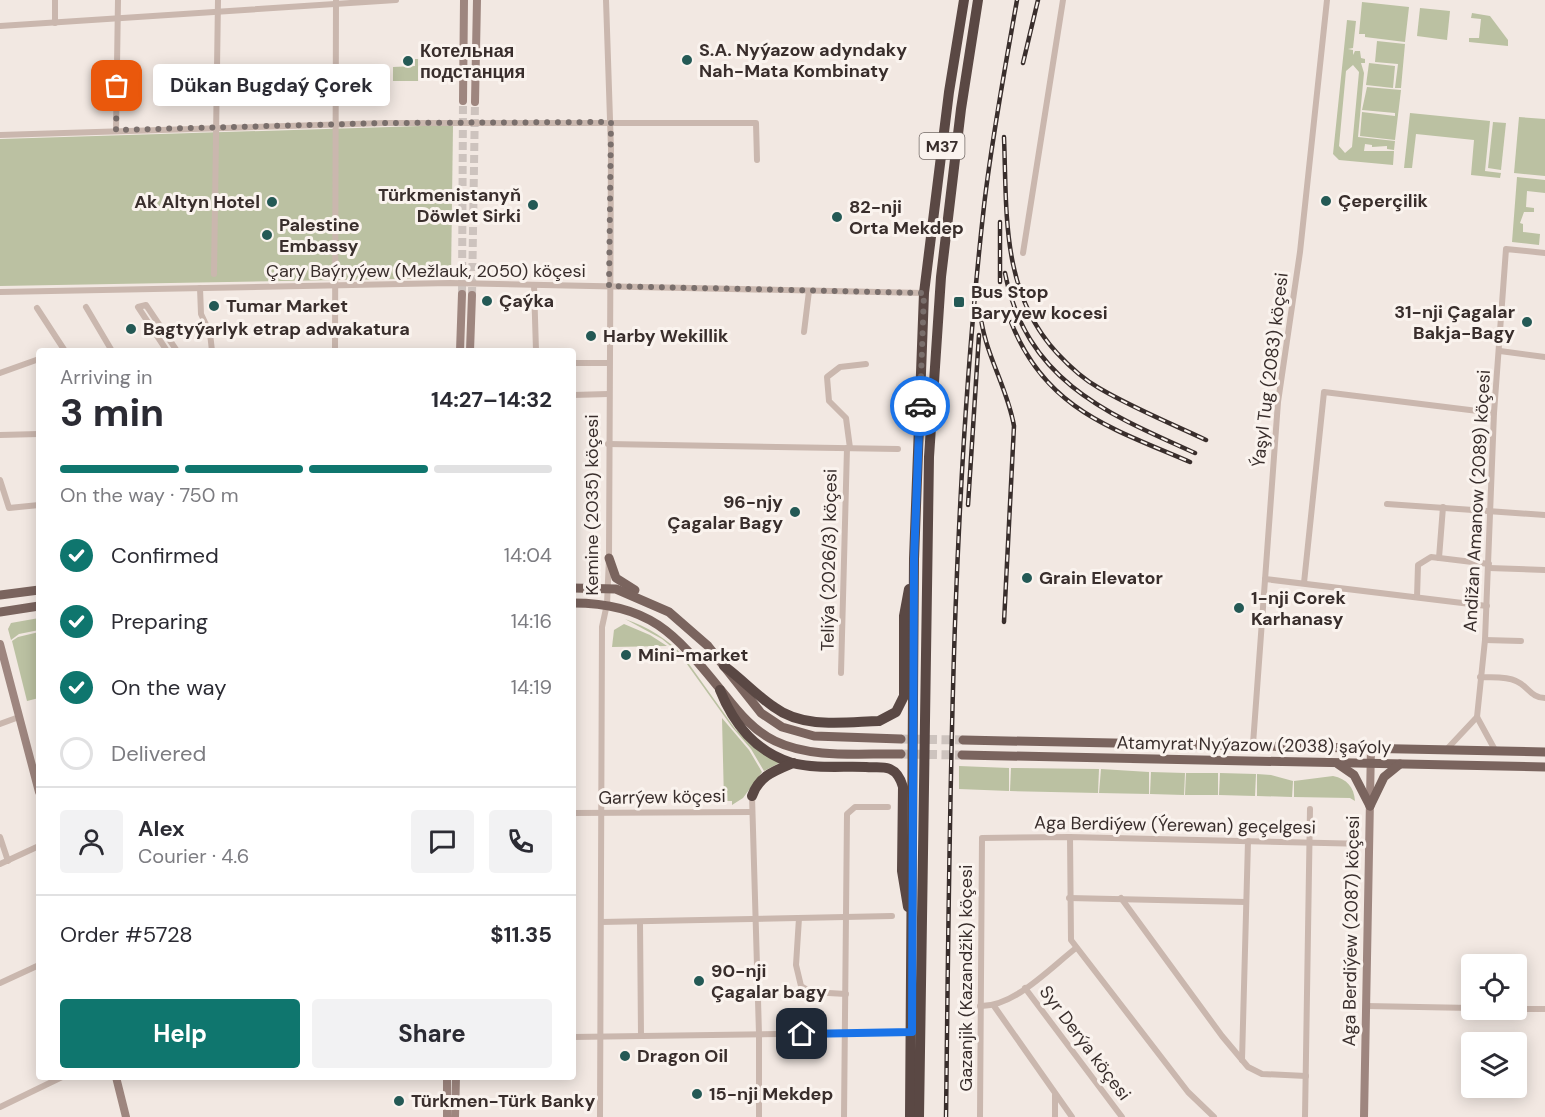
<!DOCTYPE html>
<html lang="en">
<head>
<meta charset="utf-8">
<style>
	body { margin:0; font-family:"DM Sans",sans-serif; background:#f2f2f3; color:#2b2b33; height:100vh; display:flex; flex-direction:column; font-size:22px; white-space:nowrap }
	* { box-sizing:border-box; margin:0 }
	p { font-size:20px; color:#7c7c81 }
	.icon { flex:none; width:33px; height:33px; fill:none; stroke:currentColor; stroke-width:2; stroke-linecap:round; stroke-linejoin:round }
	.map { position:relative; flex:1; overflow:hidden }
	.details { position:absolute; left:36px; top:348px; width:540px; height:732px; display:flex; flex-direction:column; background:#fff; border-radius:6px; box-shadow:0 3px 15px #0003 }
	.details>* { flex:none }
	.buttons { position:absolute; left:1461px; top:954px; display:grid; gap:12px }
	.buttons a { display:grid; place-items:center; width:66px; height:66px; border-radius:6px; background:#fff; box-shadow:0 3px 15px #0003; font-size:30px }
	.pin { position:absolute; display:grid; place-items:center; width:51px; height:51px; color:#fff; margin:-26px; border-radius:12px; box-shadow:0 3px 9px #0006 }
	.courier { position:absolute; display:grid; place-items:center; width:60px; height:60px; margin:-30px; border:4px solid #1a73e8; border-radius:50%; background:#fff; color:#222; box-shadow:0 2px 8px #0007 }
	.bubble { position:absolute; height:42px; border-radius:6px; background:#fff; box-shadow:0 3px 15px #0003; font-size:20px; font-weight:700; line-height:42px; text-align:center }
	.head em { font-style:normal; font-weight:700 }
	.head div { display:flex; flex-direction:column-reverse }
	.head { display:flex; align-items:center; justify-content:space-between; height:102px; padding:0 24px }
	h1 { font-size:39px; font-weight:700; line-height:45px }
	.bar { display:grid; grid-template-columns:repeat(4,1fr); gap:9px 6px; align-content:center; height:72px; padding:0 24px }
	.bar i { height:8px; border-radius:4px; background:#e1e1e2 }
	.bar .on { background:#0f766e }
	.bar p { grid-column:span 4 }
	.line { display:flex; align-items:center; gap:15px; padding:0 24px; border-top:2px solid #e1e1e2 }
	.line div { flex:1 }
	.round { display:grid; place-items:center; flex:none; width:63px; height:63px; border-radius:6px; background:#f2f2f3 }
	ol { padding:0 24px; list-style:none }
	li { display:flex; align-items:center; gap:18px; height:66px }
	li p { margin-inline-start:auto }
	li .icon { padding:6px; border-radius:50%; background:#0f766e; color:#fff; stroke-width:4 }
	li:last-child { color:#7c7c81 }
	li i { width:33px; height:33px; border:3px solid #e1e1e2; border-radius:50% }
	.button { display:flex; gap:12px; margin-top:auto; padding:12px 24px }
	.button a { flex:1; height:69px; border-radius:6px; background:#0f766e; color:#fff; font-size:24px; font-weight:700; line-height:69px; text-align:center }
	.button a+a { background:#f2f2f3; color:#2b2b33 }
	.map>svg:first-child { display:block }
	.green { fill:#bbc1a2; fill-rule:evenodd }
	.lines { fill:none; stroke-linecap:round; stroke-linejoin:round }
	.secondary-tunnel { stroke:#cdc3be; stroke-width:8; stroke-dasharray:8 4; stroke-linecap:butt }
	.primary-tunnel { stroke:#cdc3be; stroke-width:9; stroke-dasharray:9 4.5; stroke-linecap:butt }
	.street { stroke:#cab7ae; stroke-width:6 }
	.secondary { stroke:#9e867f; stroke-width:8 }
	.primary { stroke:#7a645e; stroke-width:9 }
	.highway { stroke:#5a4844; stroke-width:10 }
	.rail-casing { stroke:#392e2c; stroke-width:4.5 }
	.rail { stroke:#faf3ee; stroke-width:2; stroke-dasharray:7; stroke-linecap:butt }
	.done { stroke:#7a6f6c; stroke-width:6; stroke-dasharray:0 10.8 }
	.route { stroke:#1a73e8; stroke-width:8 }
	.poi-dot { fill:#245955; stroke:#faf3ee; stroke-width:2 }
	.labels { text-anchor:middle; stroke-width:6; stroke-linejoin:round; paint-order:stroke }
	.shield { fill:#faf3ee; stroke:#736966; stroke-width:1.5 }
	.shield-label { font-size:16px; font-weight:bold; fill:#392e2c }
	.poi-label { font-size:18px; font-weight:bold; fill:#392e2c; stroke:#faf3ee; text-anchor:start }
	.street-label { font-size:18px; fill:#392e2c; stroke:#faf3ee }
</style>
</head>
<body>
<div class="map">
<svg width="1545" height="1117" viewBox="0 0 1545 1117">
	<rect width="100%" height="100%" fill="#f2e8e2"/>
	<g class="green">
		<polygon points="1362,2 1409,7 1405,42 1365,37 1365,34 1359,34"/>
		<polygon points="1420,8 1450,11 1447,40 1417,36"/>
		<polygon points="1472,13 1490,16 1508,40 1508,46 1469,42 1469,38 1479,38 1481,19 1471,18"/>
		<path d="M1347 20 1356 21 1353 48 1348 49 1353 50V55L1355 51H1360L1361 58 1365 59V63H1361L1364 73 1358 137 1395 141 1394 150 1387 149V146L1372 147V145L1365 144 1364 151H1394L1393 165 1339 160 1333 154ZM1353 65 1359 72 1352 147 1345 153 1339 146 1346 71Z"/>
		<polygon points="1377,41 1405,44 1401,88 1395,88 1398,64 1375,62"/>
		<polygon points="415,59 418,59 418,81 393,81 393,67 415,66"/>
		<polygon points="1369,63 1395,66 1393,88 1366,85"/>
		<polygon points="1367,87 1401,90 1395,140 1360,136 1362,112 1395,116 1395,113 1362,110"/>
		<polygon points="1410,113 1490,121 1485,171 1501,173 1500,178 1471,175 1474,140 1416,134 1412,168 1404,168"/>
		<polygon points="1519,117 1545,119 1545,176 1514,173"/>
		<polygon points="1493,122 1506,123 1501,170 1488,168"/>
		<polygon points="453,125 451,278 0,286 0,139"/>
		<polygon points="1517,177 1545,180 1545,193 1527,191 1526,207 1534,208 1534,212 1524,212 1520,223 1523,224 1523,232 1540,234 1539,245 1512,242"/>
		<polygon points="39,618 39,630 19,634 11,640 8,629 11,623"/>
		<path d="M625 619C648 627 668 639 684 657L736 730 781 762 764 771 751 749 732 727 679 653 662 639Z"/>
		<polygon points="624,624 650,635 667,646 612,647 614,630"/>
		<polygon points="39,632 39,698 27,701 12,641 18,637"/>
		<polygon points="722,718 749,750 762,772 743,798 732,805 732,801 724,801"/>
		<polygon points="959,766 1009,768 1009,791 959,789"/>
		<polygon points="1011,768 1099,769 1098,793 1010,791"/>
		<polygon points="1101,769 1149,772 1149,794 1099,793"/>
		<polygon points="1151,772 1185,773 1184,795 1150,794"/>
		<polygon points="1186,773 1218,773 1218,795 1185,795"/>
		<polygon points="1220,773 1256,774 1255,796 1219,795"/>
		<polygon points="1257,774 1271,775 1293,781 1292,797 1257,796"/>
		<path d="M1333 776C1347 779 1354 787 1355 801L1350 798 1294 797V781Z"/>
	</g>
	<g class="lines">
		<g class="secondary-tunnel">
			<polyline points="462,294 463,101"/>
			<polyline points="472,295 475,102"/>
		</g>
		<g class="primary-tunnel">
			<polyline points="901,739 963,740"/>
			<polyline points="901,754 962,755"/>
		</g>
		<g class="street">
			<polyline points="55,0 55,23"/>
			<polyline points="0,26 396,0"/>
			<polyline points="116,131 118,0"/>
			<polyline points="0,135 386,123 756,123 757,160"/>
			<polyline points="1023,253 1063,0"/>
			<polyline points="214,274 218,0"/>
			<polyline points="534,285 536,351"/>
			<polyline points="200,288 201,314 210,333 212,351"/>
			<polyline points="0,292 450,283 924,293"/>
			<polyline points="86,307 112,351"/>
			<polyline points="37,308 65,351"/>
			<polyline points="804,332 809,291"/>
			<polyline points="167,351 138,307 146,305 177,351"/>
			<polyline points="335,351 336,0"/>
			<polyline points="1500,351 1545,357"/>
			<polyline points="573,363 608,363"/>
			<polyline points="0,373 39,359"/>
			<polyline points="573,395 608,394"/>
			<polyline points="0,435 39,434"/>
			<polyline points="608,444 898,449"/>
			<polyline points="850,448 846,418 829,401 827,377 840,367 866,364"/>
			<polyline points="0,480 9,508 39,505"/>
			<polyline points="1387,504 1545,515"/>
			<polyline points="1439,558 1443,507"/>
			<polyline points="1489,568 1545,570"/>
			<polyline points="1265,579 1487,606"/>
			<polyline points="1304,583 1324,392 1494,413"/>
			<polyline points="1417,597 1418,565 1431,557 1489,564"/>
			<polyline points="1485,640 1521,641"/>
			<polyline points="841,673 847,448"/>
			<path d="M1480 677C1491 678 1506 676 1516 681 1528 686 1531 698 1545 698"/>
			<polyline points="0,724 19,717"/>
			<polyline points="1253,744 1278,402 1300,252 1327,0"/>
			<polyline points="1447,749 1477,717"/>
			<polyline points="1495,750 1477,717 1485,640 1494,413 1506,249 1545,253"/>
			<polyline points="752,796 759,1034 759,1117"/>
			<polyline points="573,813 752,812"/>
			<polyline points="0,837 8,861"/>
			<polyline points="1070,837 1071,940 1188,1092 1214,1117"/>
			<polyline points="0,864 39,846"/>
			<polyline points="1069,898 1246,902"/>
			<polyline points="1121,898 1222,1036 1248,1067 1262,1074 1306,1076"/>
			<polyline points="799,918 796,965 801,986 811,992 846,994"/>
			<polyline points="601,922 892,916"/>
			<polyline points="640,923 641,1035"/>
			<polyline points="0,983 39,965"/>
			<polyline points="1025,988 1122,1117"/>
			<path d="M980 1006C1014 1007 1049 969 1076 948"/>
			<polyline points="994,1006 1072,1117"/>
			<polyline points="1366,1006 1472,1008"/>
			<polyline points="1516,1009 1545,1009"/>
			<polyline points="573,1037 911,1032"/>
			<polyline points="1242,1060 1248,841"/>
			<polyline points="0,1107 62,1077"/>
			<polyline points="600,1117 602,627 607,604 609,558 611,149 606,0"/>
			<polyline points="844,1117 847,814 855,807 888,807"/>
			<polyline points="980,1117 982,838 1070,837 1368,844"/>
			<polyline points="1055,1117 1055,1095"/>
			<polyline points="1305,1117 1310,809"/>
		</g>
		<g class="secondary">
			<polyline points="463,101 464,0"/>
			<polyline points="475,102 477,0"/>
			<polyline points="460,351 462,294"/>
			<polyline points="470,351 472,295"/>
			<polyline points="0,644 39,792"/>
			<polyline points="116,1077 126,1117"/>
			<polyline points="447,1117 447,1077"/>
			<polyline points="455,1117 456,1077"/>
			<polyline points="1364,1117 1371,746"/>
		</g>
		<g class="primary">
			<polyline points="609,558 616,578 635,590"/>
			<polyline points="573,588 616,589 669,612 708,646 761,713 782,727 814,736 901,739"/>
			<polyline points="0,595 39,590"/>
			<path d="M573 603C654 603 678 638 725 695 739 713 754 731 775 741 812 759 861 753 901 754"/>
			<polyline points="0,612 39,606"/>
			<polyline points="963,740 1545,752"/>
			<polyline points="962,755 1545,767"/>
			<polyline points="1338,764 1354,775 1370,806"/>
			<polyline points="1370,806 1384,777 1400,764"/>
		</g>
		<g class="highway">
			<path d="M724 666C742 679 756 695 774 707 803 729 845 722 879 721L896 712 904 696V616L909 589"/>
			<path d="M720 690C733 723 756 752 792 763 815 769 843 766 866 767 874 768 883 766 890 769 897 772 901 780 903 787L902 871 908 907"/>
			<path d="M752 796C759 776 774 771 793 763"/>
			<polyline points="910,1117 914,559 924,293 949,92 964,0"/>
			<polyline points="919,1117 929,457 941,277 961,109 978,0"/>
		</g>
		<defs>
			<g id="rail">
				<polyline points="1023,63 1038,0"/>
				<path d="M1004 137C1007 214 1001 292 1057 353 1069 366 1083 379 1099 388 1133 408 1170 423 1206 440"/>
				<polyline points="1000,222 1000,282"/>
				<path d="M1005 273C1026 380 1105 413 1195 453"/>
				<path d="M980 308C982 350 1007 385 1014 426L1004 622"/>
				<path d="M1011 322C1045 409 1111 428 1190 462"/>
				<polyline points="968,505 979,335"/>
				<path d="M946 1117C950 813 950 509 984 206 992 137 1005 68 1017 0"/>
			</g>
		</defs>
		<use href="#rail" class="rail-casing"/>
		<use href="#rail" class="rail"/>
	</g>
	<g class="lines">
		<polyline class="done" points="117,86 116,130 386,123 611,122 609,286 924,293 920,406"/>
		<polyline class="route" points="802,1034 912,1032 914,559 920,406"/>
	</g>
	<g class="poi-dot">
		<circle cx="687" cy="60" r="6"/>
		<circle cx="408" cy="61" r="6"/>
		<circle cx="1326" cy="201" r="6"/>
		<circle cx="272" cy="202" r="6"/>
		<circle cx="533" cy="205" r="6"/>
		<circle cx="837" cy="217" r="6"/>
		<circle cx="267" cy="235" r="6"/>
		<circle cx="487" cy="301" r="6"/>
		<rect x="953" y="296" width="12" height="12" rx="3"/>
		<circle cx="214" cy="306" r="6"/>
		<circle cx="1527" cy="322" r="6"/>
		<circle cx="131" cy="329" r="6"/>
		<circle cx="591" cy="336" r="6"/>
		<circle cx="795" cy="512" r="6"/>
		<circle cx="1027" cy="578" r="6"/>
		<circle cx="1239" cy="608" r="6"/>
		<circle cx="626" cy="655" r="6"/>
		<circle cx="699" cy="981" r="6"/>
		<circle cx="625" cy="1056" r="6"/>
		<circle cx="697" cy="1094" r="6"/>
		<circle cx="399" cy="1101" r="6"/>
	</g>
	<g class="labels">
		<rect class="shield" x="919.5" y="133" width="45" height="26" rx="4.5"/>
		<g class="shield-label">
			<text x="942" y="152">M37</text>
		</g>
		<g class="poi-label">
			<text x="699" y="56">S.A. Nyýazow adyndaky<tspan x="699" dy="21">Nah-Mata Kombinaty</tspan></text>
			<text x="420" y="57">Котельная<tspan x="420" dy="21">подстанция</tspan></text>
			<text x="521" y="201" text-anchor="end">Türkmenistanyň<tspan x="521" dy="21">Döwlet Sirki</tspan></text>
			<text x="1338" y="207">Çeperçilik</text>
			<text x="260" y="208" text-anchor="end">Ak Altyn Hotel</text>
			<text x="849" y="213">82-nji<tspan x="849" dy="21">Orta Mekdep</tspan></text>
			<text x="279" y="231">Palestine<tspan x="279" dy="21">Embassy</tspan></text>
			<text x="971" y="298">Bus Stop<tspan x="971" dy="21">Baryyew kocesi</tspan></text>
			<text x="499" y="307">Çaýka</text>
			<text x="226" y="312">Tumar Market</text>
			<text x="1515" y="318" text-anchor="end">31-nji Çagalar<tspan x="1515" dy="21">Bakja-Bagy</tspan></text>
			<text x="143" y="335">Bagtyýarlyk etrap adwakatura</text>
			<text x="603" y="342">Harby Wekillik</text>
			<text x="783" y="508" text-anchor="end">96-njy<tspan x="783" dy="21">Çagalar Bagy</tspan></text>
			<text x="1039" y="584">Grain Elevator</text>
			<text x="1251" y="604">1-nji Corek<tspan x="1251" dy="21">Karhanasy</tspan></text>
			<text x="638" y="661">Mini-market</text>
			<text x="711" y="977">90-nji<tspan x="711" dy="21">Çagalar bagy</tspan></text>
			<text x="637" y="1062">Dragon Oil</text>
			<text x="709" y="1100">15-nji Mekdep</text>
			<text x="411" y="1107">Türkmen-Türk Banky</text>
		</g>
		<g class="street-label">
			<text x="426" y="277">Çary Baýryýew (Mežlauk, 2050) köçesi</text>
			<text transform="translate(1270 370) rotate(-83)" y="6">Ýaşyl Tug (2083) köçesi</text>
			<text transform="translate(1477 501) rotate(-87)" y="6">Andižan Amanow (2089) köçesi</text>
			<text transform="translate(592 505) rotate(-90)" y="6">Kemine (2035) köçesi</text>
			<text transform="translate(829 560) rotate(-89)" y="6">Teliýa (2026/3) köçesi</text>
			<text transform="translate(1254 745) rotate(1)" y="6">Atamyrat Nyýazow (2038) şaýoly</text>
			<text transform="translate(662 797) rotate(-1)" y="6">Garrýew köçesi</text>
			<text transform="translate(1175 825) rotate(1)" y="6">Aga Berdiýew (Ýerewan) geçelgesi</text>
			<text transform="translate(1351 931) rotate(-89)" y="6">Aga Berdiýew (2087) köçesi</text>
			<text transform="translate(966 978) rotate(-90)" y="6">Gazanjik (Kazandžik) köçesi</text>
			<text transform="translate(1085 1043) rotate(53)" y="6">Syr Derýa köçesi</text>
		</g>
	</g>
</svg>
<div class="buttons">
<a><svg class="icon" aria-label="locate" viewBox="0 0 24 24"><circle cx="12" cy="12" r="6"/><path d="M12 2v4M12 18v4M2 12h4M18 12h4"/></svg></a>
<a><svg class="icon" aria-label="layers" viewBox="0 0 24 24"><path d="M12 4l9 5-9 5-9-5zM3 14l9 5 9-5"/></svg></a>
</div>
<div class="pin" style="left:117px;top:86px;background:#ea580c"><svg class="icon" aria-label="bag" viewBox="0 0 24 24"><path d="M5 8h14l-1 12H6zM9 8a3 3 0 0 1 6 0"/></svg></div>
<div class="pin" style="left:802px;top:1034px;background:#1f2937"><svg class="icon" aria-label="home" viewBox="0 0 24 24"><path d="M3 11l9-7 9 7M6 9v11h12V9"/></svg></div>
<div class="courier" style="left:920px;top:406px"><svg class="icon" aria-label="car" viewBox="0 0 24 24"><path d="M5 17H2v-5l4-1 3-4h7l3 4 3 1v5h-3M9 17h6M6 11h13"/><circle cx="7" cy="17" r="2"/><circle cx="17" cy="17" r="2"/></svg></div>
<div class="bubble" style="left:153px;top:64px;width:237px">Dükan Bugdaý Çorek</div>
<section class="details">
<div class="head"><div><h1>3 min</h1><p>Arriving in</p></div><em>14:27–14:32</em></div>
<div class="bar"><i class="on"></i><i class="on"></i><i class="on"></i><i></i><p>On the way · 750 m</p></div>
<ol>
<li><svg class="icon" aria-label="check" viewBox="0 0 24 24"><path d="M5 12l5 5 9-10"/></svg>Confirmed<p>14:04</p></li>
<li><svg class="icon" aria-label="check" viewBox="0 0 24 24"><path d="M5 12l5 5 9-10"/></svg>Preparing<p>14:16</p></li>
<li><svg class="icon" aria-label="check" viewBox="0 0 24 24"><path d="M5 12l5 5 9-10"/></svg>On the way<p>14:19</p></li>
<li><i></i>Delivered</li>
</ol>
<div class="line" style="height:108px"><a class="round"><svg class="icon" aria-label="person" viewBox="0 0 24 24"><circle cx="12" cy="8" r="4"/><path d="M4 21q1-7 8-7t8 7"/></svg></a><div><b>Alex</b><p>Courier · 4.6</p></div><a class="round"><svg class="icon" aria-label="chat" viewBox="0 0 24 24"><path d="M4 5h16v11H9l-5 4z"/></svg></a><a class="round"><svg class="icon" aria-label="phone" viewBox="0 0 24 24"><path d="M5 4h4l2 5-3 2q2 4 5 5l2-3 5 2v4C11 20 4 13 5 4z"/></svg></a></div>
<div class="line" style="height:78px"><div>Order #5728</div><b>$11.35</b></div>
<div class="button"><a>Help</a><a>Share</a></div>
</section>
</div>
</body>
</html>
